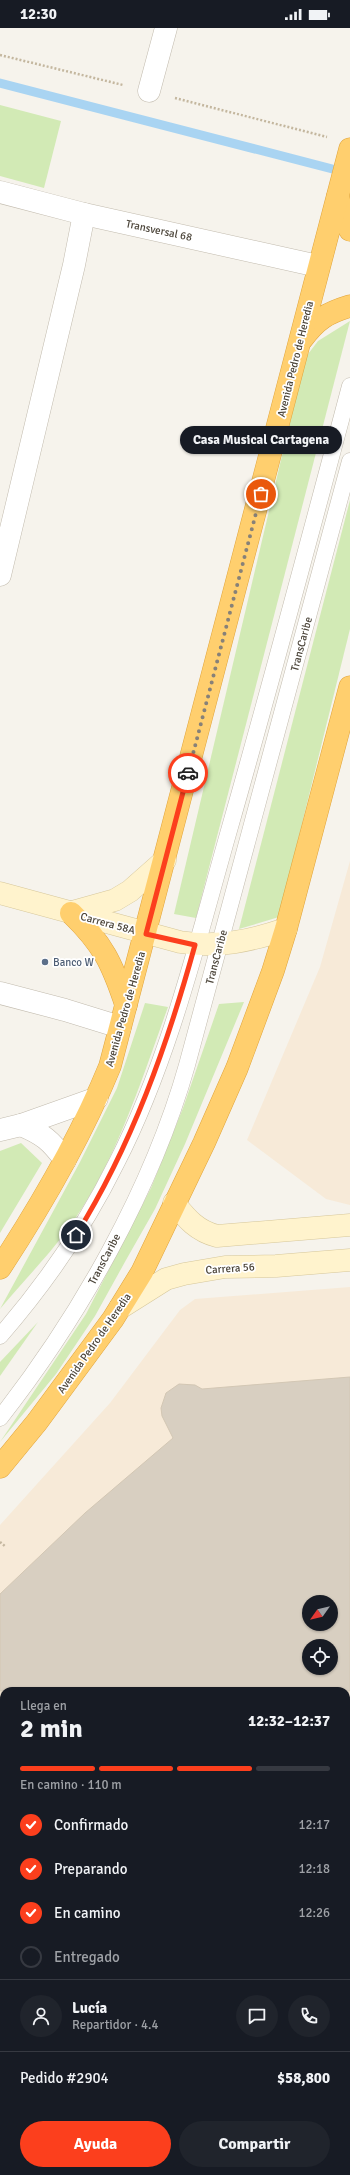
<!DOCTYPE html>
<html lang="es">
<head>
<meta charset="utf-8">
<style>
	body { margin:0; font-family:Signika,sans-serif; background:#20242c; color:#f1f3f6; height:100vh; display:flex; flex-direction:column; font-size:15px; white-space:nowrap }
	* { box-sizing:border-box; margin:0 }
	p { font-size:13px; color:#9ea1a6 }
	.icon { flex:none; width:22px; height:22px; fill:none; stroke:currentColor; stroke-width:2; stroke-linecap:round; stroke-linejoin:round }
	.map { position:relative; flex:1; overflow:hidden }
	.side { position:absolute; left:0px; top:1659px; width:350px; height:488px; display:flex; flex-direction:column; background:#171b24; border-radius:12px 12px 0 0; box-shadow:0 1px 3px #0004 }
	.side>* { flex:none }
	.needle { width:26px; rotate:236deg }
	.buttons { position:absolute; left:302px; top:1567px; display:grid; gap:8px }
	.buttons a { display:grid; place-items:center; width:36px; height:36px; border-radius:50%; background:#171b24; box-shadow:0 1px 3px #0004; font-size:20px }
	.pin { position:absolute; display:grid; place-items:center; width:34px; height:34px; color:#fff; margin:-17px; border:2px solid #fff; border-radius:50%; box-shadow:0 1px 4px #0007 }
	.courier { position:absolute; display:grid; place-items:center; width:40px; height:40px; margin:-20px; border:3px solid #fc3f1d; border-radius:50%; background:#fff; color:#222; box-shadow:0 1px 5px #0007 }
	.bubble { position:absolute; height:28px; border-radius:14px; background:#171b24; box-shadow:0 1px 3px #0004; font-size:13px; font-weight:700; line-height:28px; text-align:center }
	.head em { font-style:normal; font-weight:700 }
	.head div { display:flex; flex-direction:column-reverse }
	.head { display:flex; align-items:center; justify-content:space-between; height:68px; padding:0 20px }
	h1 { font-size:26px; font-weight:700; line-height:30px }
	.bar { display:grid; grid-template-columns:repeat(4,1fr); gap:6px 4px; align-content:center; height:48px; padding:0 20px }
	.bar i { height:5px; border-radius:3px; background:#363941 }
	.bar .current { background:#fc3f1d }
	.bar p { grid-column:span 4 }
	.line { display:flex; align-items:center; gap:10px; padding:0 20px; border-top:1px solid #363941 }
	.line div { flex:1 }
	.round { display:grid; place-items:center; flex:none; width:42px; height:42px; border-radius:21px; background:#20242c }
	ol { padding:0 20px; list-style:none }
	li { display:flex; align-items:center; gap:12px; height:44px }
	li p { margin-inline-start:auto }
	li .icon { padding:4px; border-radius:50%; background:#fc3f1d; color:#fff; stroke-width:4 }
	li:last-child { color:#9ea1a6 }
	li i { width:22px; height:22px; border:2px solid #363941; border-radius:50% }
	.action { display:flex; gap:8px; margin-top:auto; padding:8px 20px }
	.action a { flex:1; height:46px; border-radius:24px; background:#fc3f1d; color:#fff; font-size:16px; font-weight:700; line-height:46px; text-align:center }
	.action a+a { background:#20242c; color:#f1f3f6 }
	.status { display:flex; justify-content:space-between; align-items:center; height:28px; padding:0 20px; background:#171b24; direction:ltr }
	.status svg { height:11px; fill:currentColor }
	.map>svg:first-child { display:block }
	.commercial { fill:#f7ead8; fill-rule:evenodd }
	.education { fill:#efe8d6 }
	.green { fill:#d2eab5 }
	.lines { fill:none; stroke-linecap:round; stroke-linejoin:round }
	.stream { stroke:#a9d4f2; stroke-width:9 }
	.building { fill:#d8cfc1; stroke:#d3c7b4; fill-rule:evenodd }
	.lane-casing { stroke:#c2bbae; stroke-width:17 }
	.street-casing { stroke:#c2bbae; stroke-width:23 }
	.secondary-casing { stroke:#d6c79b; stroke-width:23 }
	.highway-casing { stroke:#e0a43c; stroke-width:23 }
	.path { stroke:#c4b79f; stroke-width:2.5; stroke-dasharray:2 2; stroke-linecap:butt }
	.lane { stroke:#fff; stroke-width:16 }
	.street { stroke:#fff; stroke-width:22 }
	.secondary { stroke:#fff3cd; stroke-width:22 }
	.highway { stroke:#ffcf6e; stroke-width:22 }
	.done { stroke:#878178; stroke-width:4; stroke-dasharray:0 7.2 }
	.route { stroke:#fc3f1d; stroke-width:5 }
	.service-dot { fill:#5c6f8a; stroke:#fff; stroke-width:1.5 }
	.labels { text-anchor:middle; stroke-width:3.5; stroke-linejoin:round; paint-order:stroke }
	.street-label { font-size:11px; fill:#4b4439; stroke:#fff }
	.service-label { font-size:11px; fill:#4e5e75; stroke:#fff; text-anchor:start }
</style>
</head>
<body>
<div class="status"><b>12:30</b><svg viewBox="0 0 49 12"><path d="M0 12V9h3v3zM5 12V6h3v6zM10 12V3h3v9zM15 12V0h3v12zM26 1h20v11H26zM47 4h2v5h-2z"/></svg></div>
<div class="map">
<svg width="350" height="2147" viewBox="0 0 350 2147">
	<rect width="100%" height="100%" fill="#f6f3ec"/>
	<g class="commercial">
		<polygon points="350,833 350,1177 326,1171 247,1112 320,939"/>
		<path d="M350 1259V1935L346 1936V1663H4V1931L0 1930V1497L110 1375 180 1282 195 1271ZM309 1574H331V1596H309ZM309 1618H331V1640H309Z"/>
	</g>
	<polygon class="education" points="346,1990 350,1990 350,2111 346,2109"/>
	<g class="green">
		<polygon points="0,77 61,93 44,160 0,148"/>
		<polygon points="350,293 196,890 174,886 305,330 318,313"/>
		<polygon points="350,472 350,601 279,889 239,901"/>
		<polygon points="244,974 185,1116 155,1181 126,1232 95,1288 56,1346 0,1414 86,1286 151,1160 183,1080 219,976"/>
		<path d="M145 975 168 979C140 1056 115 1138 65 1205 45 1231 21 1256 0 1281L80 1134 117 1060Z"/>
		<polygon points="21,1115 42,1135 0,1205 0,1123"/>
		<polygon points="38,1294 0,1348 0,1334"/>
	</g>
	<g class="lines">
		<polyline class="stream" points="0,55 344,144"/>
	</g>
	<path class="building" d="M350 1349V1663H0V1566L85 1485 173 1410 162 1388 161 1380 166 1365 179 1356 195 1357 202 1361ZM309 1574H331V1596H309ZM309 1618H331V1640H309Z"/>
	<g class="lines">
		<defs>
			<g id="lane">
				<path d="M0 1308C46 1255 86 1197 117 1134 170 1030 198 911 230 799 272 652 311 505 350 358"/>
				<path d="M0 1390C80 1288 152 1161 187 1037L350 433"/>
			</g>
			<g id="street">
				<polyline points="149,63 166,0"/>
				<polyline points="0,164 84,186 318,238"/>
				<polyline points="0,547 74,237 84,186"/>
				<polyline points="0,965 65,982 120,999"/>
				<path d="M21 1097C43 1106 51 1113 65 1132"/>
				<polyline points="0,1102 21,1097 97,1070"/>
				<polyline points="346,1958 350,1957"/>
				<polyline points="0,1959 4,1961"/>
				<polyline points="346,2129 350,2131"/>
				<polyline points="196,2147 198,2143"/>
			</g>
			<g id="secondary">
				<path d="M0 865 180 914C218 920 250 913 286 901"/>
				<polyline points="72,884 115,872 130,863 165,832"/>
				<path d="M174 1175C187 1191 197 1203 217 1208L350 1197"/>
				<polyline points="120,1280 166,1251 184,1246 225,1239 276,1238 350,1232"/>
			</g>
			<g id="highway">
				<polyline points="338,168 343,190 350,202"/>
				<path d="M302 311C317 291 327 285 350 278"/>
				<path d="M71 885C103 916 112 935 126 977"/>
				<path d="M0 1240C42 1176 81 1109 110 1038L350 121"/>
				<polyline points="0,1439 37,1394 113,1291 142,1244 204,1115 237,1040 273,943 286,901 350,659"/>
			</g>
		</defs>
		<use href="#lane" class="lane-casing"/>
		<use href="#street" class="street-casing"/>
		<use href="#secondary" class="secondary-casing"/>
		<use href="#highway" class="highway-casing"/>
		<g class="path">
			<polyline points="0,27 123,57"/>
			<polyline points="175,70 327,109"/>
			<polyline points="0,1514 6,1519"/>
		</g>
		<use href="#lane" class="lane"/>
		<use href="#street" class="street"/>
		<use href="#secondary" class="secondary"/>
		<use href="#highway" class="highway"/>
	</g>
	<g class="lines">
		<polyline class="done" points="188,745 261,466"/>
		<path class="route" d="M76 1207C132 1117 167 1018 195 917L146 906 188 745"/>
	</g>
	<circle class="service-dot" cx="45" cy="934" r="4"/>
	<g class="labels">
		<g class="street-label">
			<text transform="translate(159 202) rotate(12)" y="4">Transversal 68</text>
			<text transform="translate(295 331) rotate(-76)" y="4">Avenida Pedro de Heredia</text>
			<text transform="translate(301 616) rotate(-75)" y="4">TransCaribe</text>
			<text transform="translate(108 895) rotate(15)" y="4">Carrera 58A</text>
			<text transform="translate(216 929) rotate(-75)" y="4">TransCaribe</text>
			<text transform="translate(125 981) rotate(-74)" y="4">Avenida Pedro de Heredia</text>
			<text transform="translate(104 1231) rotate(-62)" y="4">TransCaribe</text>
			<text transform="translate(230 1240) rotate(-4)" y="4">Carrera 56</text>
			<text transform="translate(94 1315) rotate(-55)" y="4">Avenida Pedro de Heredia</text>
		</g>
		<g class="service-label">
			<text x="53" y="938">Banco W</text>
		</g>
	</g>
</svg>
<div class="buttons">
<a><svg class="needle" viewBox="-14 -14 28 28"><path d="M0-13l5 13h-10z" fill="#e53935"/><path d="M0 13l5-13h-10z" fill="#9ea1a6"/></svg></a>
<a><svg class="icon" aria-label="locate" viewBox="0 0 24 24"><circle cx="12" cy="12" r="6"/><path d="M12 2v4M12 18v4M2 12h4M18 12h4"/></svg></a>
</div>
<div class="pin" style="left:261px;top:466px;background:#ea580c"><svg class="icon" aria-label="bag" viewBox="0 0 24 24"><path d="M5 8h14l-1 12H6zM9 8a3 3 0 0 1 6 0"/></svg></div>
<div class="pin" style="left:76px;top:1207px;background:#1f2937"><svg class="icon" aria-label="home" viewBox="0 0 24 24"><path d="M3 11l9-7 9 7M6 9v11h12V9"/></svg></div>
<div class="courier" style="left:188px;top:745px"><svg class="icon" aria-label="car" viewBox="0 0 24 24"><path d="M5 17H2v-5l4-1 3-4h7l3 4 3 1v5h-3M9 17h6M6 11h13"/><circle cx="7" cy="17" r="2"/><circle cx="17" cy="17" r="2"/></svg></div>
<div class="bubble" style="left:180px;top:398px;width:162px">Casa Musical Cartagena</div>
<section class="side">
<div class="head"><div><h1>2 min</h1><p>Llega en</p></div><em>12:32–12:37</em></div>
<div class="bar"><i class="current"></i><i class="current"></i><i class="current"></i><i></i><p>En camino · 110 m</p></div>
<ol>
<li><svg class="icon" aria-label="check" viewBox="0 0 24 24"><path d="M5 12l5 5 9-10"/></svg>Confirmado<p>12:17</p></li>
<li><svg class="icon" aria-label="check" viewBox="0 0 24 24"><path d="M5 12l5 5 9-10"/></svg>Preparando<p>12:18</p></li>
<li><svg class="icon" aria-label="check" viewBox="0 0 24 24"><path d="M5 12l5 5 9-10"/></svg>En camino<p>12:26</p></li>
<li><i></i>Entregado</li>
</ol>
<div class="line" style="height:72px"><a class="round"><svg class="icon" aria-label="person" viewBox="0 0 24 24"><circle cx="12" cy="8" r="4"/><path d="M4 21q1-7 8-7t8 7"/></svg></a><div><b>Lucía</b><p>Repartidor · 4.4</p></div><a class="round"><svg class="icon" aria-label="chat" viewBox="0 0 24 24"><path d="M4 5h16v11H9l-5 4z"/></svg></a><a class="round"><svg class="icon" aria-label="phone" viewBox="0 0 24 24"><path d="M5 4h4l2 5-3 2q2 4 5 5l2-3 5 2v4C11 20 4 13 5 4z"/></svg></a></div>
<div class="line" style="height:52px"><div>Pedido #2904</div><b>$58,800</b></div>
<div class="action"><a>Ayuda</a><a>Compartir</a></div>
</section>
</div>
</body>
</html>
